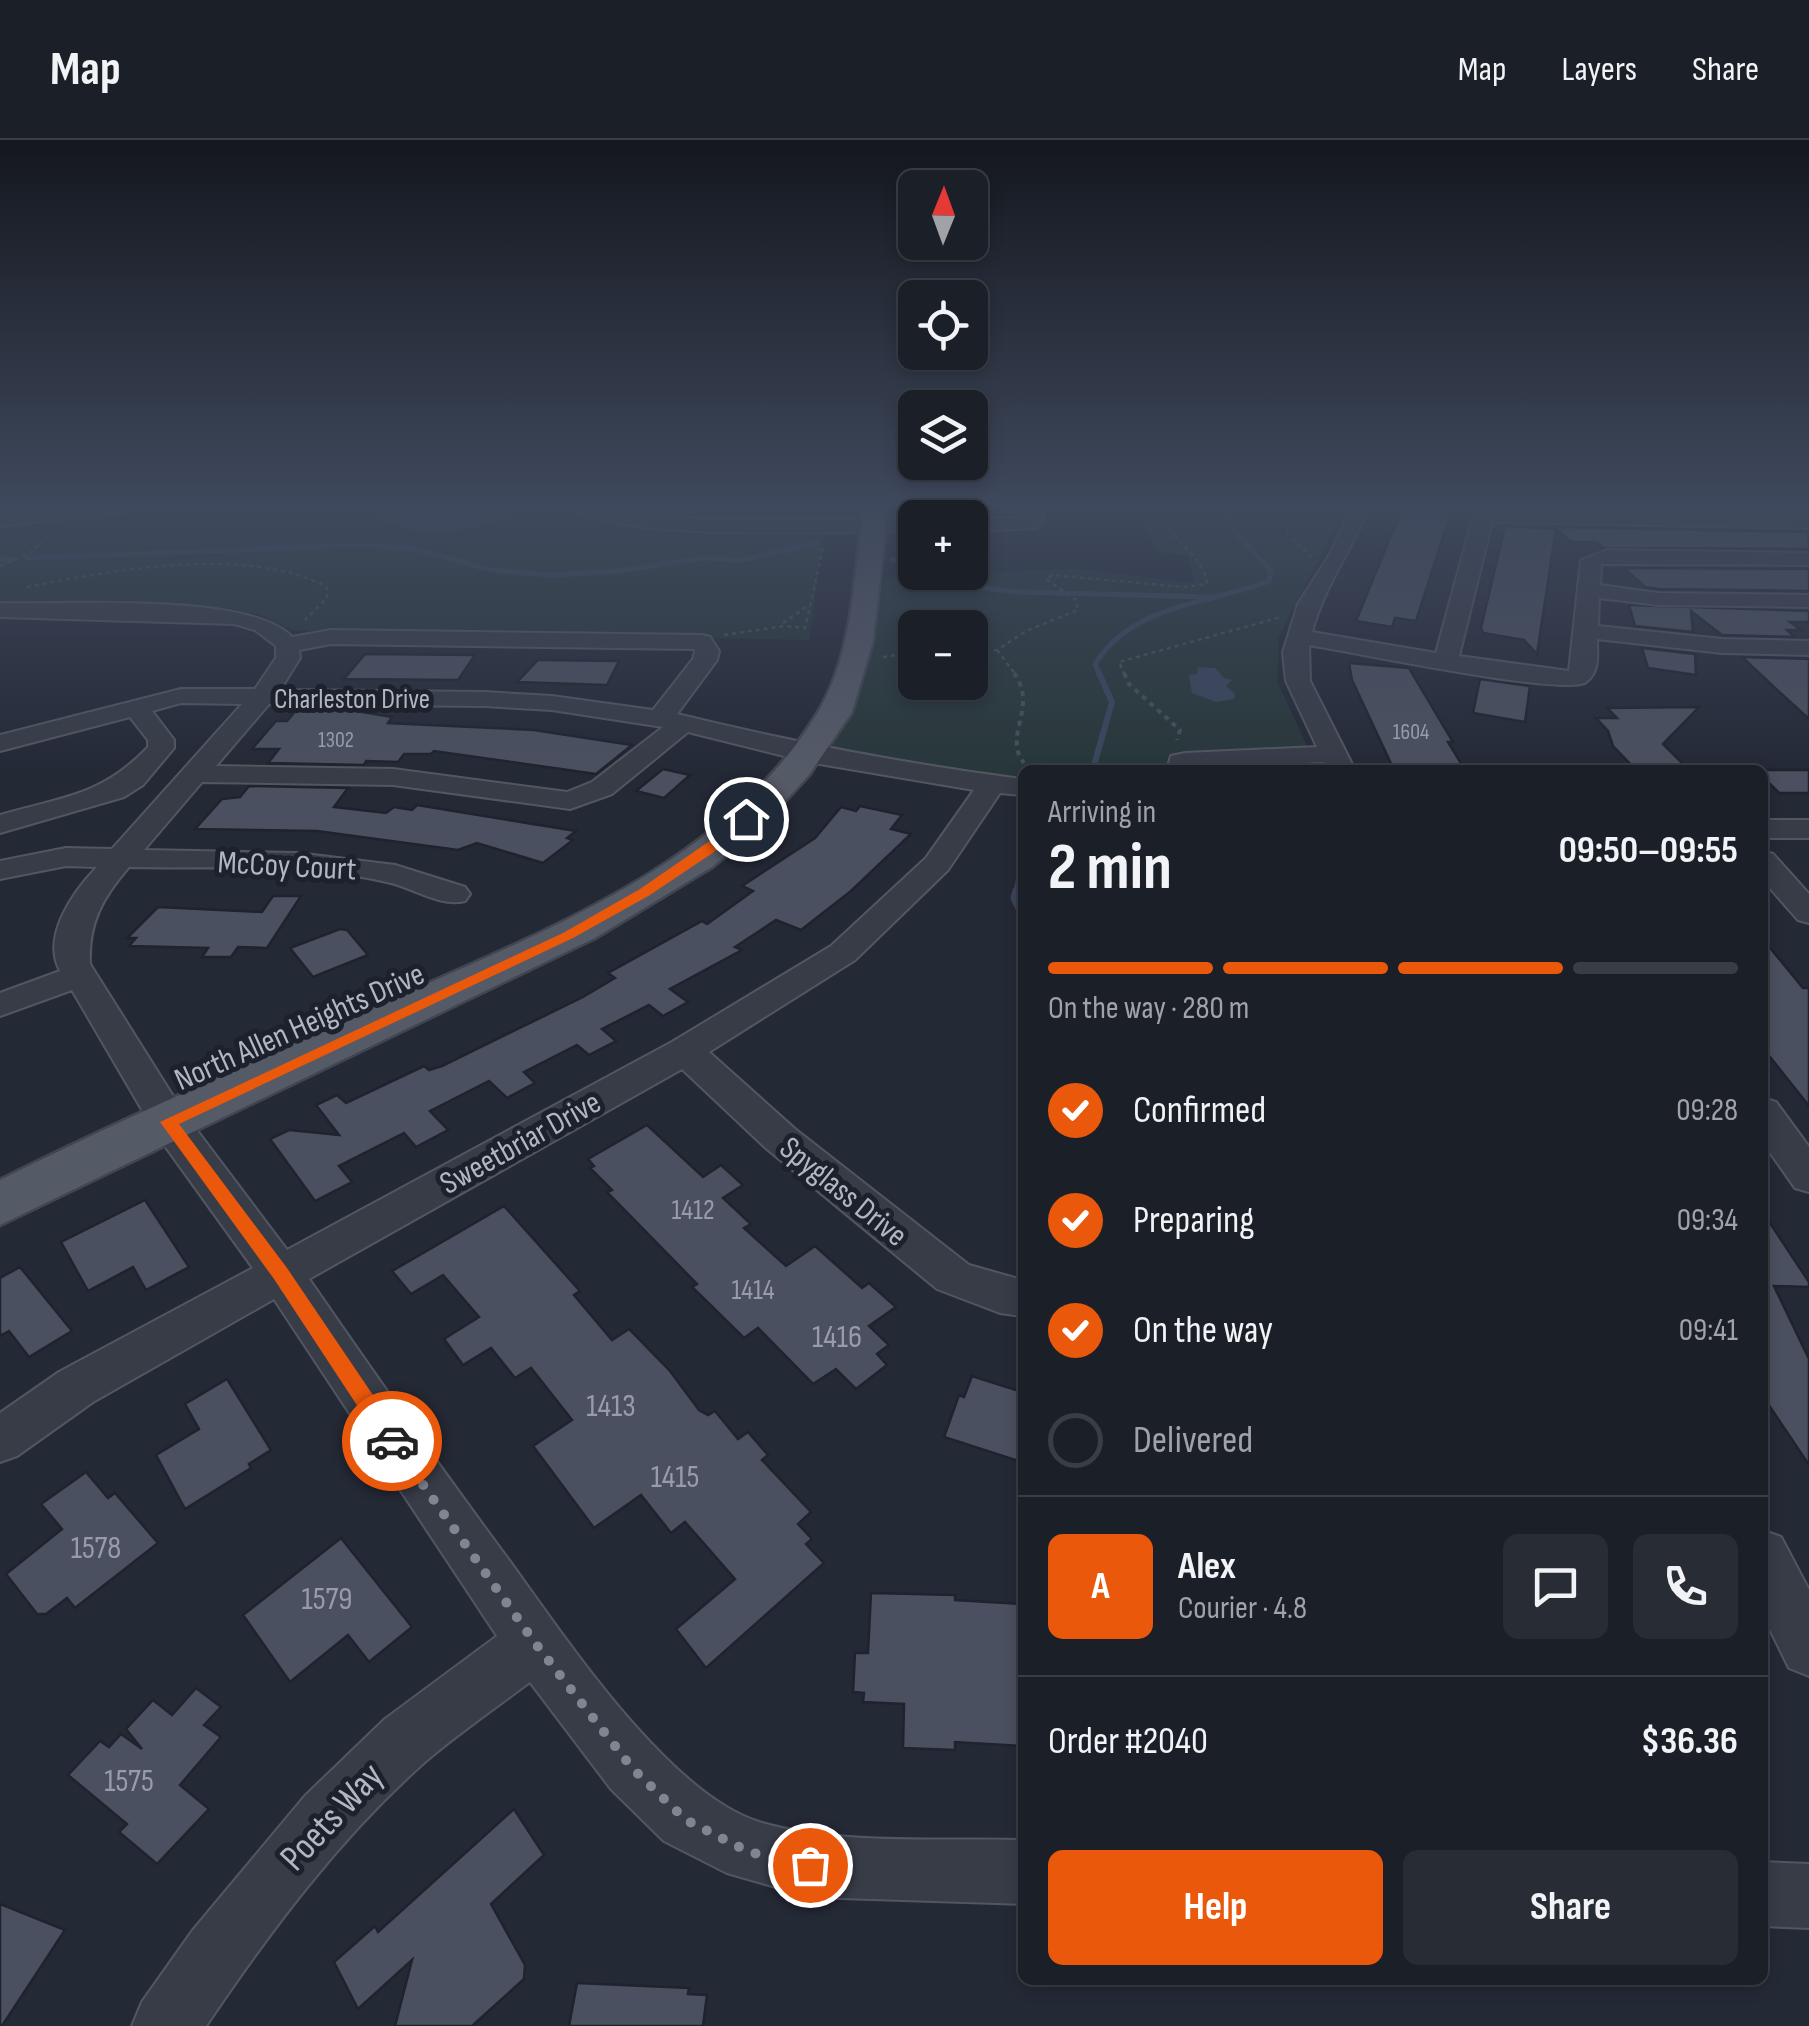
<!DOCTYPE html>
<html lang="en">
<head>
<meta charset="utf-8">
<style>
	body { margin:0; font-family:"Sofia Sans Condensed",sans-serif; background:#282c34; color:#f1f3f6; height:100vh; display:flex; flex-direction:column; font-size:38px; white-space:nowrap }
	* { box-sizing:border-box; margin:0 }
	p { font-size:32px; color:#a0a2a8 }
	.icon { flex:none; width:55px; height:55px; fill:none; stroke:currentColor; stroke-width:2; stroke-linecap:round; stroke-linejoin:round }
	.map { position:relative; flex:1; overflow:hidden }
	.sheet { position:absolute; left:1018px; top:625px; width:750px; height:1220px; display:flex; flex-direction:column; background:#1b1f28; border-radius:15px; box-shadow:0 5px 15px #0003,0 0 0 2px #393d45 }
	.sheet>* { flex:none }
	.needle { width:65px; rotate:1deg }
	.buttons { position:absolute; left:898px; top:30px; display:grid; gap:20px }
	.buttons a { display:grid; place-items:center; width:90px; height:90px; border-radius:15px; background:#1b1f28; box-shadow:0 5px 15px #0003,0 0 0 2px #393d45; font-size:50px }
	.pin { position:absolute; display:grid; place-items:center; width:85px; height:85px; color:#fff; margin:-42px; border:5px solid #fff; border-radius:50%; box-shadow:0 2px 10px #0007 }
	.courier { position:absolute; display:grid; place-items:center; width:100px; height:100px; margin:-50px; border:8px solid #ea580c; border-radius:50%; background:#fff; color:#222; box-shadow:0 2px 12px #0007 }
	.headline em { font-style:normal; font-weight:700 }
	.headline div { display:flex; flex-direction:column-reverse }
	.headline { display:flex; align-items:center; justify-content:space-between; height:170px; padding:0 30px }
	h1 { font-size:65px; font-weight:700; line-height:75px }
	.bar { display:grid; grid-template-columns:repeat(4,1fr); gap:15px 10px; align-content:center; height:120px; padding:0 30px }
	.bar i { height:12px; border-radius:8px; background:#393d45 }
	.bar .on { background:#ea580c }
	.bar p { grid-column:span 4 }
	.line { display:flex; align-items:center; gap:25px; padding:0 30px; border-top:2px solid #393d45 }
	.line div { flex:1 }
	.round { display:grid; place-items:center; flex:none; width:105px; height:105px; border-radius:15px; background:#282c34 }
	ol { padding:0 30px; list-style:none }
	li { display:flex; align-items:center; gap:30px; height:110px }
	li p { margin-inline-start:auto }
	li .icon { padding:10px; border-radius:50%; background:#ea580c; color:#fff; stroke-width:4 }
	li:last-child { color:#a0a2a8 }
	li i { width:55px; height:55px; border:5px solid #393d45; border-radius:50% }
	.primary-button { display:flex; gap:20px; margin-top:auto; padding:20px 30px }
	.primary-button a { flex:1; height:115px; border-radius:15px; background:#ea580c; color:#fff; font-size:40px; font-weight:700; line-height:115px; text-align:center }
	.primary-button a+a { background:#282c34; color:#f1f3f6 }
	header { display:flex; align-items:center; gap:60px; box-sizing:border-box; height:140px; padding:0 50px; background:#1b1f28; border-bottom:2px solid #393d45 }
	header strong { font-size:48px }
	nav { display:flex; gap:55px; margin-inline-start:auto; font-size:35px }
	.map>svg:first-child { display:block }
	.green { fill:#28373a; fill-rule:evenodd }
	.water { fill:#3a465d }
	.lines { fill:none; stroke-linecap:round; stroke-linejoin:round }
	.stream-far2 { stroke:#3a465d; stroke-width:5 }
	.stream-far1 { stroke:#3a465d; stroke-width:6 }
	.stream { stroke:#3a465d; stroke-width:9 }
	.building { fill:#4a505f; stroke:#1e232d; stroke-width:2.5 }
	.minor-casing { stroke:#525661; stroke-width:4 }
	.major-casing { stroke:#404550; stroke-width:5 }
	.path-far1 { stroke:#455256; stroke-width:2.5; stroke-dasharray:4 4; stroke-linecap:butt }
	.path { stroke:#455256; stroke-width:4; stroke-dasharray:5 5; stroke-linecap:butt }
	.minor { fill:#373c47; fill-rule:evenodd }
	.major { fill:#555a67; fill-rule:evenodd }
	.route { fill:#ea580c }
	.done { stroke:#808592; stroke-width:10; stroke-dasharray:0 18 }
	.labels { text-anchor:middle; stroke-width:10; stroke-linejoin:round; paint-order:stroke }
	.far-number-label { font-size:22px; fill:#989caa }
	.far-street-label { font-size:28px; fill:#b2b6c3; stroke:#1c212b }
	.number-label { font-size:28px; fill:#989caa }
	.street-label { font-size:32px; fill:#b2b6c3; stroke:#1c212b }
	.near-number-label { font-size:32px; fill:#989caa }
	.near-street-label { font-size:38px; fill:#b2b6c3; stroke:#1c212b }
</style>
</head>
<body>
<header>
<strong>Map</strong>
<nav><a>Map</a><a>Layers</a><a>Share</a></nav>
</header>
<div class="map">
<svg width="1809" height="1886" viewBox="0 0 1809 1886">
	<rect width="100%" height="100%" fill="#242936"/>
	<g class="green">
		<polygon points="151,366 567,366 587,374 825,388 809,500 293,490 258,474 227,468 0,464 0,383"/>
		<path d="M1144 366H1346L1279 496 1277 541 1318 630H1022V639L827 608 863 531 885 437 1077 429 1195 443 1187 415 1157 412 1139 371ZM915 488H970V542H915Z"/>
	</g>
	<g class="water">
		<path d="M387 366H521L523 370C477 393 412 402 367 372Z"/>
		<polygon points="1198,527 1215,528 1224,538 1232,540 1226,546 1235,554 1234,559 1216,562 1192,553 1189,535 1197,534"/>
	</g>
	<g class="lines">
		<g class="stream-far2">
			<polyline points="27,418 365,405 419,410 491,430 551,435 619,431 701,418 743,420 816,403"/>
			<polyline points="0,419 13,419"/>
			<polyline points="892,419 915,426"/>
			<polyline points="934,432 977,447 1017,452 1213,457"/>
			<path d="M1100 535 1095 524C1134 463 1207 465 1269 441L1271 431 1229 385 1223 366"/>
		</g>
		<g class="stream-far1">
			<polyline points="1093,629 1112,562 1099,533"/>
			<polyline points="1016,753 1022,726"/>
		</g>
		<polyline class="stream" points="1017,751 1015,758 1022,772"/>
	</g>
	<g class="building">
		<polygon points="1403,366 1449,369 1450,375 1416,481 1395,478 1392,487 1356,481"/>
		<polygon points="1531,366 1770,366 1779,372 1535,369"/>
		<polygon points="1505,386 1556,389 1537,514 1524,500 1483,493 1481,488"/>
		<polygon points="1554,387 1808,392 1809,409 1603,408 1597,402 1571,402"/>
		<polygon points="1624,428 1809,429 1809,451 1658,449 1645,447"/>
		<polygon points="1629,465 1809,471 1809,482 1790,482 1801,490 1787,490 1795,497 1722,495 1691,471 1693,492 1635,486"/>
		<polygon points="1642,508 1695,514 1696,535 1648,528"/>
		<polygon points="365,514 475,515 458,540 344,539"/>
		<polygon points="1742,517 1809,519 1809,579 1774,547"/>
		<polygon points="538,520 542,520 619,521 607,545 517,542"/>
		<polygon points="1349,523 1409,528 1453,602 1448,602 1465,630 1394,630 1352,540"/>
		<polygon points="1480,539 1530,546 1525,582 1473,573"/>
		<polygon points="1699,567 1663,604 1689,630 1636,630 1613,606 1608,591 1596,578 1617,578 1607,568"/>
		<polygon points="298,568 338,568 392,577 388,583 534,590 632,605 596,634 434,611 431,614 404,614 398,622 366,621 364,625 268,623 279,609 252,609 276,581 287,581"/>
		<polygon points="663,629 690,635 664,658 636,651"/>
		<polygon points="1756,630 1809,630 1809,653 1779,653 1762,636 1762,630"/>
		<polygon points="249,646 348,648 334,667 386,673 394,667 412,670 417,665 576,691 567,698 573,700 543,723 477,703 458,710 317,691 195,689 222,659 240,657"/>
		<polygon points="860,666 902,675 891,689 911,694 851,751 801,790 776,780 735,807 742,810 670,849 688,862 663,876 649,865 602,889 616,901 589,915 577,905 524,932 535,943 507,958 489,941 430,971 448,990 416,1007 404,993 339,1026 352,1042 315,1061 270,999 289,990 339,995 316,965 337,955 346,963 424,926 429,930 442,926 583,857 615,838 608,833 702,781 707,784 753,751 742,746 815,698 841,667 856,671"/>
		<polygon points="273,756 301,756 267,808 238,807 231,817 202,817 208,808 129,806 136,798 127,798 158,767 262,772"/>
		<polygon points="340,789 347,790 368,815 313,837 290,808"/>
		<polygon points="1762,798 1803,848 1809,848 1809,966 1762,907"/>
		<polygon points="647,985 703,1037 721,1025 743,1045 723,1058 751,1084 744,1088 786,1126 815,1106 862,1148 869,1143 896,1167 869,1186 889,1205 877,1214 887,1225 856,1249 836,1229 813,1244 758,1188 744,1198 692,1147 697,1144 607,1052 612,1050 590,1028 594,1026 588,1019"/>
		<polygon points="145,1060 189,1127 146,1150 133,1127 88,1151 61,1102"/>
		<polygon points="504,1066 580,1151 574,1155 612,1200 629,1189 670,1231 699,1270 708,1275 715,1271 738,1299 748,1292 768,1315 762,1320 811,1372 798,1384 812,1399 806,1404 824,1423 706,1528 676,1489 735,1439 685,1382 671,1393 641,1355 594,1388 533,1306 572,1280 531,1228 515,1238 491,1208 463,1225 444,1199 479,1177 443,1135 411,1154 392,1131"/>
		<polygon points="1762,1071 1809,1142 1809,1147 1774,1146 1809,1219 1809,1325 1762,1255"/>
		<polygon points="20,1127 72,1191 29,1217 9,1191 0,1196 0,1138"/>
		<polygon points="972,1236 1022,1252 1022,1322 944,1297 959,1255 964,1257"/>
		<polygon points="227,1239 271,1310 249,1324 251,1328 185,1369 156,1315 199,1289 185,1264"/>
		<polygon points="86,1332 108,1358 115,1353 158,1403 75,1468 67,1458 46,1474 37,1474 6,1434 62,1389 41,1364"/>
		<polygon points="341,1398 412,1487 369,1522 348,1495 290,1542 243,1475"/>
		<polygon points="871,1453 955,1455 955,1460 1022,1464 1022,1606 955,1602 955,1610 903,1608 904,1564 863,1562 864,1553 853,1552 855,1513 868,1513"/>
		<polygon points="196,1548 221,1567 204,1585 221,1597 180,1645 209,1669 157,1724 119,1692 127,1684 68,1635 100,1601 109,1607 121,1594 142,1609 126,1589 153,1560 172,1575"/>
		<polygon points="514,1669 544,1715 491,1764 525,1825 524,1839 472,1886 395,1886 412,1820 358,1869 334,1822 375,1786 378,1792"/>
		<polygon points="0,1764 65,1790 2,1886 0,1886"/>
		<polygon points="577,1843 689,1848 688,1854 707,1855 703,1886 569,1886"/>
	</g>
	<g class="lines">
		<defs>
			<g id="minor">
				<polygon points="75,366 132,366 123,372 0,386 0,374"/>
				<path d="M570 366H600L699 379H915V391C851 391 611 403 570 366Z"/>
				<polygon points="1022,366 1040,366 1043,380 1036,388 970,391 970,379 1024,378"/>
				<path d="M1352 366H1370C1352 409 1324 447 1312 492L1436 513 1476 366H1494V371L1514 373 1809 376V388L1492 382 1459 516 1569 531 1581 420 1607 410 1809 413V425L1601 424 1600 445 1658 453 1809 455V467L1658 465 1599 458 1598 486 1722 499 1809 501V515L1722 513 1597 499C1597 515 1600 532 1586 542 1565 557 1347 511 1309 505L1310 541 1355 630H1327L1324 622 1167 630 1171 616 1185 613 1317 607 1286 541 1283 512 1298 464 1330 414Z"/>
				<path d="M0 463C65 465 250 452 292 497L331 490 702 495 710 497 719 511 717 520 677 574C792 602 905 624 1022 639V655L1000 653 948 730 855 820 709 912 795 989 969 1125 1022 1140V1176L1000 1173 937 1149 767 1009 682 929 309 1139C375 1235 442 1330 511 1423 566 1499 669 1654 759 1682 834 1705 941 1698 1022 1700V1764L810 1757 727 1733 664 1701 611 1649 530 1542C495 1568 459 1593 426 1621 340 1697 270 1791 206 1886H132L142 1862 193 1790 305 1656 385 1579 497 1496 274 1159 93 1262 17 1316 0 1322V1273L59 1232 253 1128 155 992 72 850 0 876V853L60 831C41 796 74 751 97 727L66 726 0 739V721L66 708 112 709 242 564 181 563 152 571 174 600V608L143 645 124 657 0 693V675C62 657 102 656 148 607V600L130 577 0 611V595L181 549H255L276 518V506L255 490 234 484 0 477ZM331 504 694 509 695 511 693 519 653 570 552 556 484 552 280 550 300 518 299 510ZM269 564 484 566 552 570 663 587 592 642 567 652 393 629 216 626ZM688 592 808 622 974 650 926 718 831 806 672 902 287 1110 183 972 90 824C88 783 103 757 129 727 214 729 307 722 391 743 415 749 440 767 465 761L470 754 465 747 395 725 297 713 144 710 202 642 393 645 570 669 612 654Z"/>
				<rect x="1762" y="680" width="47" height="18"/>
				<polygon points="1762,711 1773,714 1809,754 1809,783 1798,780 1762,739"/>
				<polygon points="1762,958 1776,962 1809,1007 1809,1052 1795,1048 1762,1001"/>
				<polygon points="1762,1390 1781,1397 1809,1450 1809,1536 1789,1528 1762,1473"/>
				<polygon points="1762,1722 1809,1724 1809,1788 1762,1786"/>
			</g>
			<path id="major" d="M864 366H888L873 501 852 572 809 635 764 684 712 727 595 798 0 1085V1040C122 979 247 925 371 869 530 796 723 729 818 572 854 513 854 432 864 366Z"/>
		</defs>
		<use href="#minor" class="minor-casing"/>
		<use href="#major" class="major-casing"/>
		<g class="path-far1">
			<polyline points="1310,366 1291,374 1286,392 1311,417"/>
			<polyline points="141,373 227,366"/>
			<polyline points="0,426 30,413 48,397"/>
			<path d="M27 447C112 430 248 405 327 447V458L305 480"/>
			<polyline points="783,483 809,465"/>
			<polyline points="724,495 784,486 805,488 824,404"/>
			<polyline points="997,510 1016,535"/>
			<path d="M970 512 997 510 1026 491 1078 470 1076 460 1046 439 1052 435 1184 447 1207 444C1206 417 1164 393 1152 366"/>
			<polyline points="883,517 915,512"/>
			<polyline points="1125,535 1119,522 1281,477"/>
		</g>
		<g class="path">
			<path d="M1014 533C1039 568 1002 595 1024 623"/>
			<polyline points="1124,533 1129,544 1180,590 1177,600"/>
		</g>
		<use href="#minor" class="minor"/>
		<use href="#major" class="major"/>
	</g>
	<linearGradient id="sky" x2="0" y2="1"><stop stop-color="#14171e"/><stop offset="0.58" stop-color="#3f495d"/><stop offset="1" stop-color="#3f495d" stop-opacity="0"/></linearGradient>
	<rect width="1809" height="630" fill="url(#sky)"/>
	<polygon class="route" points="746,676 752,679 750,682 714,712 650,755 573,798 179,984 287,1128 400,1295 403,1301 400,1308 385,1308 274,1139 160,982 563,793 640,749"/>
	<g class="lines">
		<polyline class="done" points="392,1301 535,1503 632,1628 686,1680 749,1712 810,1725"/>
	</g>
	<g class="labels">
		<g class="far-number-label">
			<text x="1411" y="599">1604</text>
			<text x="336" y="607">1302</text>
		</g>
		<g class="far-street-label">
			<text x="352" y="568">Charleston Drive</text>
		</g>
		<g class="number-label">
			<text x="693" y="1079">1412</text>
			<text x="753" y="1159">1414</text>
		</g>
		<g class="street-label">
			<text transform="translate(287 725) rotate(3)" y="11">McCoy Court</text>
			<text transform="translate(299 886) rotate(-24)" y="11">North Allen Heights Drive</text>
			<text transform="translate(520 1002) rotate(-29)" y="11">Sweetbriar Drive</text>
			<text transform="translate(844 1051) rotate(39)" y="11">Spyglass Drive</text>
		</g>
		<g class="near-number-label">
			<text x="837" y="1207">1416</text>
			<text x="611" y="1276">1413</text>
			<text x="675" y="1347">1415</text>
			<text x="96" y="1418">1578</text>
			<text x="327" y="1469">1579</text>
			<text x="129" y="1651">1575</text>
		</g>
		<g class="near-street-label">
			<text transform="translate(331 1676) rotate(-47)" y="13">Poets Way</text>
		</g>
	</g>
</svg>
<div class="buttons">
<a><svg class="needle" viewBox="-14 -14 28 28"><path d="M0-13l5 13h-10z" fill="#e53935"/><path d="M0 13l5-13h-10z" fill="#a0a2a8"/></svg></a>
<a><svg class="icon" aria-label="locate" viewBox="0 0 24 24"><circle cx="12" cy="12" r="6"/><path d="M12 2v4M12 18v4M2 12h4M18 12h4"/></svg></a>
<a><svg class="icon" aria-label="layers" viewBox="0 0 24 24"><path d="M12 4l9 5-9 5-9-5zM3 14l9 5 9-5"/></svg></a>
<a>+</a>
<a>−</a>
</div>
<div class="pin" style="left:810px;top:1725px;background:#ea580c"><svg class="icon" aria-label="bag" viewBox="0 0 24 24"><path d="M5 8h14l-1 12H6zM9 8a3 3 0 0 1 6 0"/></svg></div>
<div class="pin" style="left:746px;top:679px;background:#1f2937"><svg class="icon" aria-label="home" viewBox="0 0 24 24"><path d="M3 11l9-7 9 7M6 9v11h12V9"/></svg></div>
<div class="courier" style="left:392px;top:1301px"><svg class="icon" aria-label="car" viewBox="0 0 24 24"><path d="M5 17H2v-5l4-1 3-4h7l3 4 3 1v5h-3M9 17h6M6 11h13"/><circle cx="7" cy="17" r="2"/><circle cx="17" cy="17" r="2"/></svg></div>
<section class="sheet">
<div class="headline"><div><h1>2 min</h1><p>Arriving in</p></div><em>09:50–09:55</em></div>
<div class="bar"><i class="on"></i><i class="on"></i><i class="on"></i><i></i><p>On the way · 280 m</p></div>
<ol>
<li><svg class="icon" aria-label="check" viewBox="0 0 24 24"><path d="M5 12l5 5 9-10"/></svg>Confirmed<p>09:28</p></li>
<li><svg class="icon" aria-label="check" viewBox="0 0 24 24"><path d="M5 12l5 5 9-10"/></svg>Preparing<p>09:34</p></li>
<li><svg class="icon" aria-label="check" viewBox="0 0 24 24"><path d="M5 12l5 5 9-10"/></svg>On the way<p>09:41</p></li>
<li><i></i>Delivered</li>
</ol>
<div class="line" style="height:180px"><b class="round" style="background:#ea580c;color:#fff">A</b><div><b>Alex</b><p>Courier · 4.8</p></div><a class="round"><svg class="icon" aria-label="chat" viewBox="0 0 24 24"><path d="M4 5h16v11H9l-5 4z"/></svg></a><a class="round"><svg class="icon" aria-label="phone" viewBox="0 0 24 24"><path d="M5 4h4l2 5-3 2q2 4 5 5l2-3 5 2v4C11 20 4 13 5 4z"/></svg></a></div>
<div class="line" style="height:130px"><div>Order #2040</div><b>$36.36</b></div>
<div class="primary-button"><a>Help</a><a>Share</a></div>
</section>
</div>
</body>
</html>
